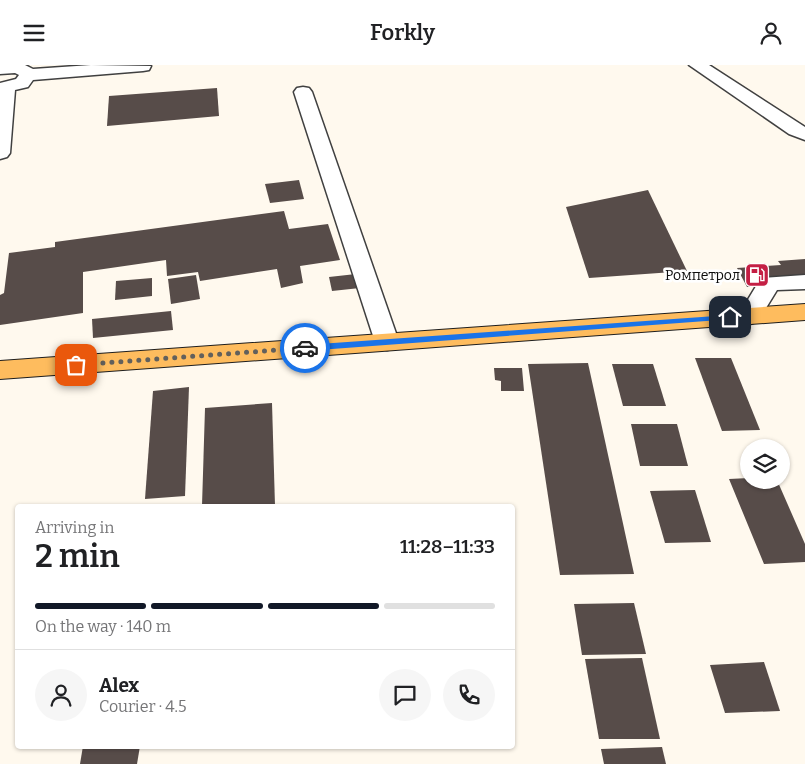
<!DOCTYPE html>
<html lang="en">
<head>
<meta charset="utf-8">
<style>
	body { margin:0; font-family:Bitter,serif; background:#f6f6f6; color:#202124; height:100vh; display:flex; flex-direction:column; font-size:19px; white-space:nowrap }
	* { box-sizing:border-box; margin:0 }
	p { font-size:16px; color:#757577 }
	.icon { flex:none; width:28px; height:28px; fill:none; stroke:currentColor; stroke-width:2; stroke-linecap:round; stroke-linejoin:round }
	.map { position:relative; flex:1; overflow:hidden }
	.drawer { position:absolute; left:15px; top:439px; width:500px; height:245px; display:flex; flex-direction:column; background:#fff; border-radius:5px; box-shadow:0 1px 4px #0004 }
	.drawer>* { flex:none }
	.tools { position:absolute; left:740px; top:374px; display:grid; gap:10px }
	.tools a { display:grid; place-items:center; width:50px; height:50px; border-radius:50%; background:#fff; box-shadow:0 1px 4px #0004; font-size:25px }
	.pin { position:absolute; display:grid; place-items:center; width:42px; height:42px; color:#fff; margin:-21px; border-radius:10px; box-shadow:0 2px 8px #0006 }
	.courier { position:absolute; display:grid; place-items:center; width:50px; height:50px; margin:-25px; border:4px solid #1a73e8; border-radius:50%; background:#fff; color:#222; box-shadow:0 1px 6px #0007 }
	.headline em { font-style:normal; font-weight:600 }
	.headline div { display:flex; flex-direction:column-reverse }
	.headline { display:flex; align-items:center; justify-content:space-between; height:85px; padding:0 20px }
	h1 { font-size:32px; font-weight:600; line-height:38px }
	.bar { display:grid; grid-template-columns:repeat(4,1fr); gap:8px 5px; align-content:center; height:60px; padding:0 20px }
	.bar i { height:6px; border-radius:4px; background:#e0e0e0 }
	.bar .active { background:#111827 }
	.bar p { grid-column:span 4 }
	.line { display:flex; align-items:center; gap:12px; padding:0 20px; border-top:1px solid #e0e0e0 }
	.line div { flex:1 }
	.round { display:grid; place-items:center; flex:none; width:52px; height:52px; border-radius:26px; background:#f6f6f6 }
	header { display:flex; justify-content:space-between; align-items:center; height:65px; padding:0 20px; background:#fff; font-size:22px; font-weight:600 }
	.map>svg:first-child { display:block }
	.building { fill:#574c49 }
	.lines { fill:none; stroke-linecap:round; stroke-linejoin:round }
	.minor-casing { stroke:#404040; stroke-width:3 }
	.major-casing { stroke:#1e1e1e; stroke-width:2 }
	.minor { fill:#fff; fill-rule:evenodd }
	.major { fill:#febc5e; fill-rule:evenodd }
	.route { fill:#1a73e8 }
	.done { stroke:#62605c; stroke-width:5; stroke-dasharray:0 9 }
	.labels { text-anchor:middle; stroke-width:5; stroke-linejoin:round; paint-order:stroke }
	.poi-label { font-size:14px; fill:#0d0d0d; stroke:#fff; text-anchor:end }
</style>
</head>
<body>
<header><svg class="icon" aria-label="menu" viewBox="0 0 24 24"><path d="M4 6h16M4 12h16M4 18h16"/></svg>Forkly<svg class="icon" aria-label="person" viewBox="0 0 24 24"><circle cx="12" cy="8" r="4"/><path d="M4 21q1-7 8-7t8 7"/></svg></header>
<div class="map">
<svg width="805" height="699" viewBox="0 0 805 699">
	<rect width="100%" height="100%" fill="#fff9ee"/>
	<g class="building">
		<polygon points="217,23 219,51 107,61 109,31"/>
		<polygon points="299,115 304,134 270,138 265,119"/>
		<polygon points="648,125 687,206 589,213 566,142"/>
		<polygon points="284,146 289,164 328,159 340,195 300,201 303,218 281,223 277,204 200,216 198,207 167,211 166,195 83,207 83,248 0,260 0,230 4,228 9,188 55,182 55,177"/>
		<polygon points="805,194 805,220 747,222 737,203 781,200 778,196"/>
		<polygon points="356,209 360,223 332,226 329,212"/>
		<polygon points="196,210 200,234 171,239 168,214"/>
		<polygon points="152,213 152,231 115,235 116,216"/>
		<polygon points="171,246 173,265 93,273 92,254"/>
		<polygon points="695,293 731,293 760,365 722,366"/>
		<polygon points="588,298 634,509 560,510 528,299"/>
		<polygon points="612,299 653,299 666,341 623,341"/>
		<polygon points="494,303 522,303 524,326 501,326 501,316 495,315"/>
		<polygon points="189,322 185,431 145,434 153,326"/>
		<polygon points="272,338 275,441 202,441 205,343"/>
		<polygon points="631,359 677,359 688,401 640,401"/>
		<polygon points="749,413 749,415 777,415 805,479 805,497 764,499 729,414"/>
		<polygon points="695,425 711,477 665,478 650,426"/>
		<polygon points="634,538 646,589 582,590 574,539"/>
		<polygon points="642,593 660,674 599,674 585,594"/>
		<polygon points="764,597 780,646 725,648 710,600"/>
		<polygon points="83,681 140,681 137,699 80,699"/>
		<polygon points="662,682 666,699 604,699 601,684"/>
	</g>
	<g class="lines">
		<defs>
			<g id="minor">
				<polygon points="0,0 25,0 33,4 91,0 151,1 149,5 143,6 33,15 28,22 15,25 10,88 7,92 0,94 0,18 16,14 19,10 15,8 0,9"/>
				<polygon points="689,0 709,0 805,62 805,75 789,69"/>
				<polygon points="303,22 309,23 312,27 399,277 396,283 387,285 378,283 375,277 294,27 297,23"/>
				<polygon points="805,210 805,224 777,225 758,256 750,259 742,256 738,251 761,213"/>
			</g>
			<polygon id="major" points="805,239 805,255 0,314 0,296"/>
		</defs>
		<use href="#minor" class="minor-casing"/>
		<use href="#major" class="major-casing"/>
		<use href="#minor" class="minor"/>
		<use href="#major" class="major"/>
	</g>
	<polygon class="route" points="730,250 734,252 733,254 305,286 301,283 305,280"/>
	<g class="lines">
		<polyline class="done" points="76,300 305,283"/>
	</g>
	<defs>
		<symbol id="fuel-square" viewBox="-11 -11 22 22"><rect x="-9" y="-9" width="18" height="18" rx="4" fill="#c41f44" stroke="#fff"/><path d="M-5.5-6h7V0h2V4h1.3V-2.5L3-4.5l.8-.8L6-3V5H2.5V1h-1V6h-7ZM-4.2-4.7v3.2H.2V-4.7Z" fill="#fff"/></symbol>
	</defs>
	<g fill-rule="evenodd">
		<use href="#fuel-square" x="743" y="196" width="28" height="28"/>
	</g>
	<g class="labels">
		<g class="poi-label">
			<text x="740" y="215">Ромпетрол</text>
		</g>
	</g>
</svg>
<div class="tools">
<a><svg class="icon" aria-label="layers" viewBox="0 0 24 24"><path d="M12 4l9 5-9 5-9-5zM3 14l9 5 9-5"/></svg></a>
</div>
<div class="pin" style="left:76px;top:300px;background:#ea580c"><svg class="icon" aria-label="bag" viewBox="0 0 24 24"><path d="M5 8h14l-1 12H6zM9 8a3 3 0 0 1 6 0"/></svg></div>
<div class="pin" style="left:730px;top:252px;background:#1f2937"><svg class="icon" aria-label="home" viewBox="0 0 24 24"><path d="M3 11l9-7 9 7M6 9v11h12V9"/></svg></div>
<div class="courier" style="left:305px;top:283px"><svg class="icon" aria-label="car" viewBox="0 0 24 24"><path d="M5 17H2v-5l4-1 3-4h7l3 4 3 1v5h-3M9 17h6M6 11h13"/><circle cx="7" cy="17" r="2"/><circle cx="17" cy="17" r="2"/></svg></div>
<section class="drawer">
<div class="headline"><div><h1>2 min</h1><p>Arriving in</p></div><em>11:28–11:33</em></div>
<div class="bar"><i class="active"></i><i class="active"></i><i class="active"></i><i></i><p>On the way · 140 m</p></div>
<div class="line" style="height:90px"><a class="round"><svg class="icon" aria-label="person" viewBox="0 0 24 24"><circle cx="12" cy="8" r="4"/><path d="M4 21q1-7 8-7t8 7"/></svg></a><div><b>Alex</b><p>Courier · 4.5</p></div><a class="round"><svg class="icon" aria-label="chat" viewBox="0 0 24 24"><path d="M4 5h16v11H9l-5 4z"/></svg></a><a class="round"><svg class="icon" aria-label="phone" viewBox="0 0 24 24"><path d="M5 4h4l2 5-3 2q2 4 5 5l2-3 5 2v4C11 20 4 13 5 4z"/></svg></a></div>
</section>
</div>
</body>
</html>
